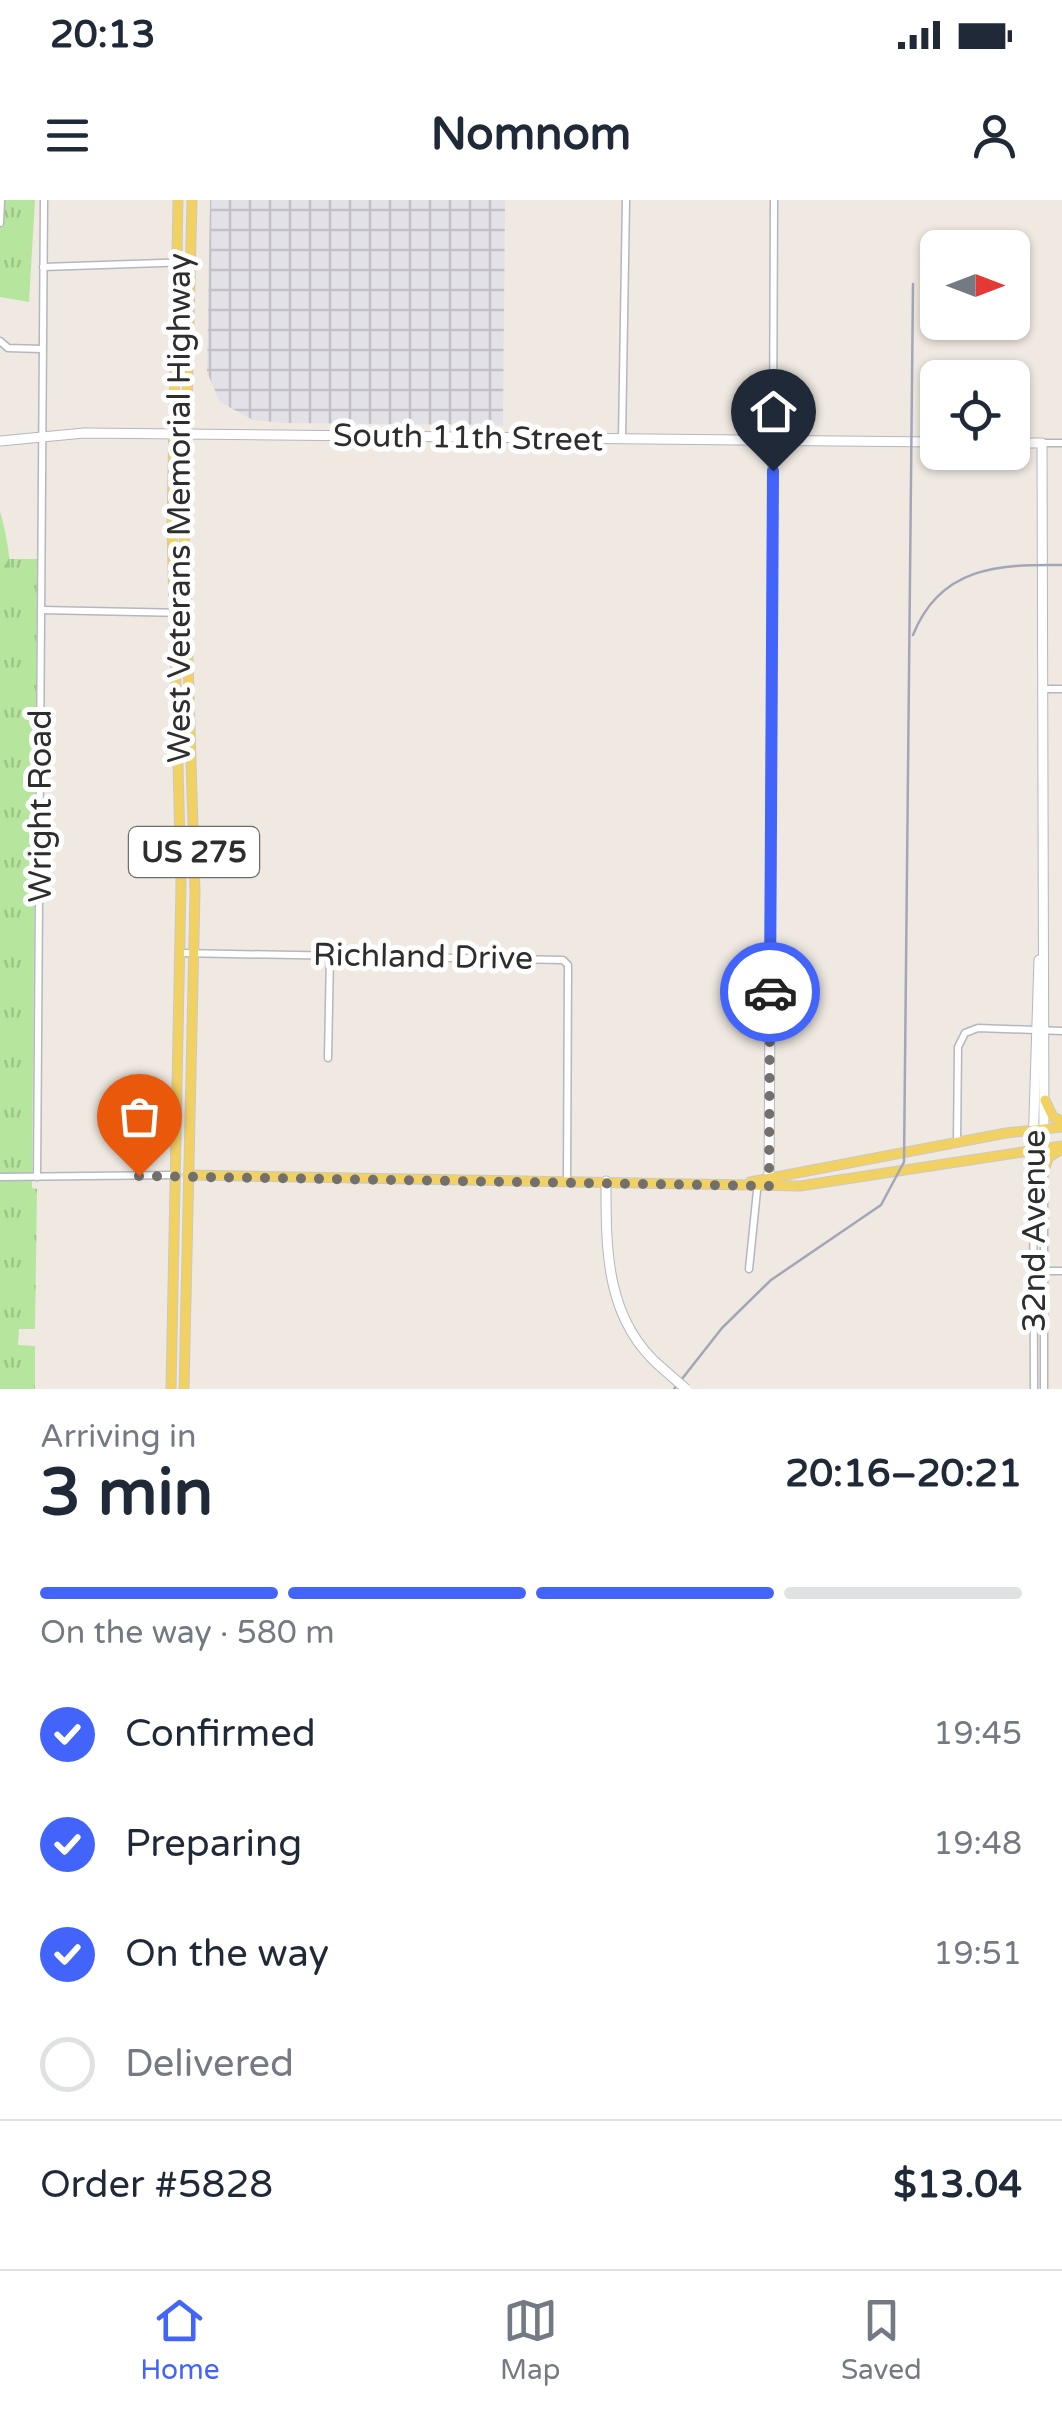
<!DOCTYPE html>
<html lang="en">
<head>
<meta charset="utf-8">
<style>
	body { margin:0; font-family:"Varela Round",sans-serif; background:#f6f6f7; color:#1f2937; height:100vh; display:flex; flex-direction:column; font-size:38px; white-space:nowrap }
	* { box-sizing:border-box; margin:0 }
	p { font-size:32px; color:#747a83 }
	.icon { flex:none; width:55px; height:55px; fill:none; stroke:currentColor; stroke-width:2; stroke-linecap:round; stroke-linejoin:round }
	.map { position:relative; height:1189px; overflow:hidden }
	.drawer { display:flex; flex-direction:column; background:#fff; flex:1 }
	.drawer>* { flex:none }
	.needle { width:65px; rotate:90deg }
	.tools { position:absolute; left:920px; top:30px; display:grid; gap:20px }
	.tools a { display:grid; place-items:center; width:110px; height:110px; border-radius:15px; background:#fff; box-shadow:0 2px 8px #0004; font-size:50px }
	.pin { position:absolute; display:grid; place-items:center; width:85px; height:85px; color:#fff; margin:-102px -42px; border-radius:50% 50% 50% 0; rotate:-45deg; box-shadow:0 0 10px #0007 }
	.pin .icon { rotate:45deg }
	.courier { position:absolute; display:grid; place-items:center; width:100px; height:100px; margin:-50px; border:8px solid #4264fb; border-radius:50%; background:#fff; color:#222; box-shadow:0 2px 12px #0007 }
	.summary em { font-style:normal; font-weight:700 }
	.summary div { display:flex; flex-direction:column-reverse }
	.summary { display:flex; align-items:center; justify-content:space-between; height:170px; padding:0 40px }
	h1 { font-size:65px; font-weight:700; line-height:75px }
	.bar { display:grid; grid-template-columns:repeat(4,1fr); gap:15px 10px; align-content:center; height:120px; padding:0 40px }
	.bar i { height:12px; border-radius:8px; background:#e0e1e3 }
	.bar .current { background:#4264fb }
	.bar p { grid-column:span 4 }
	.line { display:flex; align-items:center; gap:25px; padding:0 40px; border-top:2px solid #e0e1e3 }
	.line div { flex:1 }
	ol { padding:0 40px; list-style:none }
	li { display:flex; align-items:center; gap:30px; height:110px }
	li p { margin-inline-start:auto }
	li .icon { padding:10px; border-radius:50%; background:#4264fb; color:#fff; stroke-width:4 }
	li:last-child { color:#747a83 }
	li i { width:55px; height:55px; border:5px solid #e0e1e3; border-radius:50% }
	.status { display:flex; justify-content:space-between; align-items:center; height:70px; padding:0 50px; background:#fff; direction:ltr }
	.status svg { height:28px; fill:currentColor }
	header { display:flex; justify-content:space-between; align-items:center; height:130px; padding:0 40px; background:#fff; font-size:45px; font-weight:700 }
	.tab-bar { display:flex; justify-content:space-around; align-items:center; height:140px; border-top:2px solid #e0e1e3; background:#fff; font-size:28px; color:#747a83 }
	.tab-bar a { display:grid; justify-items:center; gap:5px }
	.tab-bar .current { color:#4264fb }
	.map>svg:first-child { display:block }
	.industrial { fill:url(#industrial-grid) }
	.grass { fill:url(#grass-tufts) }
	.forest { fill:url(#forest-firs) }
	.lines { fill:none; stroke-linecap:round; stroke-linejoin:round }
	.street-casing { stroke:#b4b7c1; stroke-width:9 }
	.secondary-casing { stroke:#b4b7c1; stroke-width:11 }
	.primary-casing { stroke:#c9c9c9; stroke-width:11 }
	.street { stroke:#fff; stroke-width:6 }
	.secondary { stroke:#fff; stroke-width:9 }
	.primary { stroke:#f2d163; stroke-width:9 }
	.rail { stroke:#a3a6b8; stroke-width:2.5 }
	.secondary-bridge-casing { stroke:#b4b7c1; stroke-width:11; stroke-linecap:butt }
	.secondary-bridge { stroke:#fff; stroke-width:9 }
	.done { stroke:#726f6d; stroke-width:10; stroke-dasharray:0 18 }
	.route { stroke:#4264fb; stroke-width:12 }
	.labels { text-anchor:middle; stroke-width:10; stroke-linejoin:round; paint-order:stroke }
	.shield { fill:#fff; stroke:#6d6d6d; stroke-width:2.5 }
	.shield-label { font-size:30px; font-weight:bold; fill:#2e2e2e }
	.street-label { font-size:32px; fill:#2e2e2e; stroke:#fff }
</style>
</head>
<body>
<div class="status"><b>20:13</b><svg viewBox="0 0 49 12"><path d="M0 12V9h3v3zM5 12V6h3v6zM10 12V3h3v9zM15 12V0h3v12zM26 1h20v11H26zM47 4h2v5h-2z"/></svg></div>
<header><svg class="icon" aria-label="menu" viewBox="0 0 24 24"><path d="M4 6h16M4 12h16M4 18h16"/></svg>Nomnom<svg class="icon" aria-label="person" viewBox="0 0 24 24"><circle cx="12" cy="8" r="4"/><path d="M4 21q1-7 8-7t8 7"/></svg></header>
<div class="map">
<svg width="1062" height="1189" viewBox="0 0 1062 1189">
	<defs>
		<pattern id="industrial-grid" width="8" height="8" patternUnits="userSpaceOnUse" patternTransform="scale(2.5)"><rect width="8" height="8" fill="#e3e1e8"/><path d="M0 4h8M4 0v8" fill="none" stroke="#c3c1c7"/></pattern>
		<pattern id="grass-tufts" width="24" height="20" patternUnits="userSpaceOnUse" patternTransform="scale(2.5)"><rect width="24" height="20" fill="#b6e59e"/><path d="M3 7l-1-3M5 7V3M7 7l1-3M15 17l-1-3M17 17v-4M19 17l1-3" fill="none" stroke="#9dc588"/></pattern>
		<pattern id="forest-firs" width="22" height="20" patternUnits="userSpaceOnUse" patternTransform="scale(2.5)"><rect width="22" height="20" fill="#b6e59e"/><path d="M5 1l3.5 6h-7zM16 11l3.5 6h-7z" fill="#9dc588"/></pattern>
	</defs>
	<rect width="100%" height="100%" fill="#efe9e1"/>
	<polygon class="industrial" points="210,0 505,0 503,225 283,223 253,220 220,202 207,172"/>
	<g class="grass">
		<polygon points="0,0 35,0 29,102 0,97"/>
		<polygon points="0,359 37,359 32,988 37,989 35,1129 19,1129 18,1145 35,1146 35,1189 0,1189"/>
	</g>
	<path class="forest" d="M0 311C8 340 18 389 0 415Z"/>
	<g class="lines">
		<defs>
			<g id="street">
				<polyline points="0,23 1,0"/>
				<polyline points="43,67 191,62"/>
				<polyline points="0,141 8,148 42,149"/>
				<polyline points="622,239 626,0"/>
				<polyline points="773,240 774,0"/>
				<polyline points="1042,243 1062,243"/>
				<polyline points="41,410 186,413"/>
				<polyline points="1043,489 1062,489"/>
				<polyline points="180,753 563,760 568,765 567,981"/>
				<polyline points="328,858 330,754"/>
				<polyline points="957,942 958,847 965,833 978,828 1062,831"/>
				<polyline points="1044,947 1044,1189"/>
				<polyline points="1033,950 1034,1189"/>
				<polyline points="0,977 177,975"/>
				<polyline points="37,977 44,0"/>
				<polyline points="749,1069 758,981"/>
				<polyline points="1043,1071 1062,1071"/>
			</g>
			<g id="secondary">
				<polyline points="0,241 84,233 938,242"/>
				<polyline points="1012,243 1042,243 1044,947"/>
				<polyline points="1033,949 1039,760"/>
				<path d="M606 981C606 1049 605 1120 662 1168"/>
				<polyline points="769,983 773,241"/>
			</g>
			<g id="primary">
				<polyline points="1045,900 1053,917 1062,921"/>
				<polyline points="1043,972 1049,957 1062,949"/>
				<polyline points="188,975 800,986 1062,946"/>
				<polyline points="750,982 1006,933 1062,927"/>
				<polyline points="171,1189 181,684 172,327 178,0"/>
				<polyline points="184,1189 195,693 184,328 192,0"/>
			</g>
		</defs>
		<use href="#street" class="street-casing"/>
		<use href="#secondary" class="secondary-casing"/>
		<use href="#primary" class="primary-casing"/>
		<use href="#street" class="street"/>
		<use href="#secondary" class="secondary"/>
		<use href="#primary" class="primary"/>
		<g class="rail">
			<path d="M913 435C940 367 998 364 1062 365"/>
			<polyline points="674,1189 722,1128 771,1080 881,1005 904,962 913,84"/>
		</g>
		<defs>
			<polyline id="secondary-bridge" points="662,1168 686,1189"/>
		</defs>
		<use href="#secondary-bridge" class="secondary-bridge-casing"/>
		<use href="#secondary-bridge" class="secondary-bridge"/>
	</g>
	<g class="lines">
		<polyline class="done" points="139,976 769,986 770,792"/>
		<polyline class="route" points="770,792 773,271"/>
	</g>
	<g class="labels">
		<rect class="shield" x="129" y="627" width="130" height="50" rx="8"/>
		<g class="shield-label">
			<text x="194" y="662">US 275</text>
		</g>
		<g class="street-label">
			<text transform="translate(468 237) rotate(1)" y="11">South 11th Street</text>
			<text transform="translate(179 308) rotate(-90)" y="11">West Veterans Memorial Highway</text>
			<text transform="translate(40 606) rotate(-90)" y="11">Wright Road</text>
			<text transform="translate(423 756) rotate(1)" y="11">Richland Drive</text>
			<text transform="translate(1034 1031) rotate(-90)" y="11">32nd Avenue</text>
		</g>
	</g>
</svg>
<div class="tools">
<a><svg class="needle" viewBox="-14 -14 28 28"><path d="M0-13l5 13h-10z" fill="#e53935"/><path d="M0 13l5-13h-10z" fill="#747a83"/></svg></a>
<a><svg class="icon" aria-label="locate" viewBox="0 0 24 24"><circle cx="12" cy="12" r="6"/><path d="M12 2v4M12 18v4M2 12h4M18 12h4"/></svg></a>
</div>
<div class="pin" style="left:139px;top:976px;background:#ea580c"><svg class="icon" aria-label="bag" viewBox="0 0 24 24"><path d="M5 8h14l-1 12H6zM9 8a3 3 0 0 1 6 0"/></svg></div>
<div class="pin" style="left:773px;top:271px;background:#1f2937"><svg class="icon" aria-label="home" viewBox="0 0 24 24"><path d="M3 11l9-7 9 7M6 9v11h12V9"/></svg></div>
<div class="courier" style="left:770px;top:792px"><svg class="icon" aria-label="car" viewBox="0 0 24 24"><path d="M5 17H2v-5l4-1 3-4h7l3 4 3 1v5h-3M9 17h6M6 11h13"/><circle cx="7" cy="17" r="2"/><circle cx="17" cy="17" r="2"/></svg></div>
</div>
<section class="drawer">
<div class="summary"><div><h1>3 min</h1><p>Arriving in</p></div><em>20:16–20:21</em></div>
<div class="bar"><i class="current"></i><i class="current"></i><i class="current"></i><i></i><p>On the way · 580 m</p></div>
<ol>
<li><svg class="icon" aria-label="check" viewBox="0 0 24 24"><path d="M5 12l5 5 9-10"/></svg>Confirmed<p>19:45</p></li>
<li><svg class="icon" aria-label="check" viewBox="0 0 24 24"><path d="M5 12l5 5 9-10"/></svg>Preparing<p>19:48</p></li>
<li><svg class="icon" aria-label="check" viewBox="0 0 24 24"><path d="M5 12l5 5 9-10"/></svg>On the way<p>19:51</p></li>
<li><i></i>Delivered</li>
</ol>
<div class="line" style="height:130px"><div>Order #5828</div><b>$13.04</b></div>
</section>
<nav class="tab-bar">
<a class="current"><svg class="icon" aria-label="home" viewBox="0 0 24 24"><path d="M3 11l9-7 9 7M6 9v11h12V9"/></svg>Home</a>
<a><svg class="icon" aria-label="map" viewBox="0 0 24 24"><path d="M3 6l6-2 6 2 6-2v14l-6 2-6-2-6 2zM9 4v14M15 6v14"/></svg>Map</a>
<a><svg class="icon" aria-label="saved" viewBox="0 0 24 24"><path d="M7 4h10v16l-5-4-5 4z"/></svg>Saved</a>
</nav>
</body>
</html>
